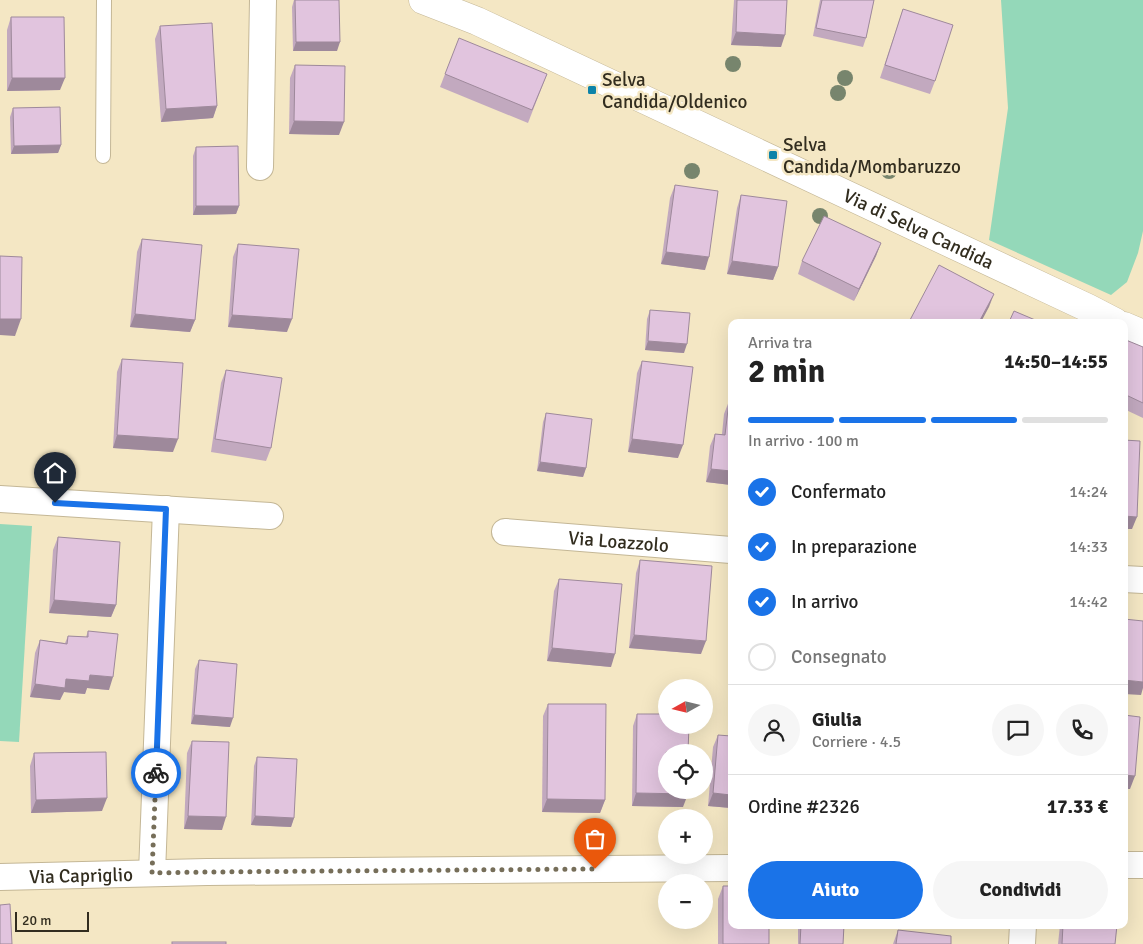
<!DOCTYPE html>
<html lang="it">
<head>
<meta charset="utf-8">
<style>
	body { margin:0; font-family:Signika,sans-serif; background:#f6f6f6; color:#222; height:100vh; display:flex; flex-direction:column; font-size:19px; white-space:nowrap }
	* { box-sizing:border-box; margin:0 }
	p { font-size:16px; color:#767676 }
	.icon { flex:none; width:28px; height:28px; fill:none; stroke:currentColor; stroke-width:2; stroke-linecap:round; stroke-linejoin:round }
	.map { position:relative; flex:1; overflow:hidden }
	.details { position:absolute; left:728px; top:319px; width:400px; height:610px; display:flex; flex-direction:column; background:#fff; border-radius:10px; box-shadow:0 5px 20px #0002 }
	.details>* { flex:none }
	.needle { width:32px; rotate:262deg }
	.fabs { position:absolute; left:658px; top:679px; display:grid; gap:10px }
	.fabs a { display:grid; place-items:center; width:55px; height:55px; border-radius:50%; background:#fff; box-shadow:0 5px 20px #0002; font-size:25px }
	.scale { position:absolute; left:15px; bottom:12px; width:74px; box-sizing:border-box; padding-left:5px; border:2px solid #322d1f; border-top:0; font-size:14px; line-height:18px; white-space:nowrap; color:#322d1f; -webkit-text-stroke:4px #f4e7c4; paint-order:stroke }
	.pin { position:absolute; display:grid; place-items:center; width:42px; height:42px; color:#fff; margin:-51px -21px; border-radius:50% 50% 50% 0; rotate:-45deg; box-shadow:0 0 5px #0007 }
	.pin .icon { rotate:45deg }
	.courier { position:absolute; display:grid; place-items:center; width:50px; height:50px; margin:-25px; border:4px solid #1a73e8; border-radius:50%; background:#fff; color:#222; box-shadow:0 1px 6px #0007 }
	.summary em { font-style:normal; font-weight:800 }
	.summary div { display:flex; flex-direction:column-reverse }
	.summary { display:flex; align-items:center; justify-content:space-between; height:85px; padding:0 20px }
	h1 { font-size:32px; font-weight:800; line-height:38px }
	.bar { display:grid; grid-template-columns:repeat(4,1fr); gap:8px 5px; align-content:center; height:60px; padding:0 20px }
	.bar i { height:6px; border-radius:4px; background:#e0e0e0 }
	.bar .active { background:#1a73e8 }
	.bar p { grid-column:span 4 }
	.line { display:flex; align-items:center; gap:12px; padding:0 20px; border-top:1px solid #e0e0e0 }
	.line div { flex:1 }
	.round { display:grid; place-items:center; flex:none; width:52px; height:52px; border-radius:26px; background:#f6f6f6 }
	ol { padding:0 20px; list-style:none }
	li { display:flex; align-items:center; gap:15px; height:55px }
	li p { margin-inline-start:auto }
	li .icon { padding:5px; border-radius:50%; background:#1a73e8; color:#fff; stroke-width:4 }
	li:last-child { color:#767676 }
	li i { width:28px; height:28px; border:2px solid #e0e0e0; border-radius:50% }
	.action { display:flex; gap:10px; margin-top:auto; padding:10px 20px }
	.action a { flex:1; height:58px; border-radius:30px; background:#1a73e8; color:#fff; font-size:20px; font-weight:800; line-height:58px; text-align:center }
	.action a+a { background:#f6f6f6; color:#222 }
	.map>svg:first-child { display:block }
	.green { fill:#94d8b9 }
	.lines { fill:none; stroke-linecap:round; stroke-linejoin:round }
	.lane-casing { stroke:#c4b796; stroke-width:16 }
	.street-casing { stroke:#c4b796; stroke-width:28 }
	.secondary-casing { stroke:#c4b796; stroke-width:29 }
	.lane { stroke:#fff; stroke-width:14 }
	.street { stroke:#fff; stroke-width:26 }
	.secondary { stroke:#fff; stroke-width:28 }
	.tree { fill:#77856d }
	.wall { fill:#c2a9bf }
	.shaded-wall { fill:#9e899b }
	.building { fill:#e1c4de; stroke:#9e899b }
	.done { stroke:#766e59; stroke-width:5; stroke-dasharray:0 9 }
	.route { stroke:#1a73e8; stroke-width:6 }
	.poi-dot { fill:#0c83a9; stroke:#f4e7c4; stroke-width:2 }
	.labels { text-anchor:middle; stroke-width:5; stroke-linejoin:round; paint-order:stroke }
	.poi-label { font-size:19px; fill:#322d1f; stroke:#f4e7c4; text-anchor:start }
	.street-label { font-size:19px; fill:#322d1f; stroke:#f4e7c4 }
</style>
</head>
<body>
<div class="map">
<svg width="1143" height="944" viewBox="0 0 1143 944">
	<rect width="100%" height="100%" fill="#f4e7c4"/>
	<g class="green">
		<polygon points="1001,0 1143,0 1143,231 1138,253 1127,282 1111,295 989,240 1008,108"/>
		<polygon points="0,524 32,526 19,742 0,741"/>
	</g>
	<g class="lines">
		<defs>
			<polyline id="lane" points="103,156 104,0"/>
			<g id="street">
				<polyline points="260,167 263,0"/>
				<polyline points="0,499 270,516"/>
				<path id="s1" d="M505 532 731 550"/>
				<polyline points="1124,579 1143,580"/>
				<polyline points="1124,865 1143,865"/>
				<polyline points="152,873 166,509"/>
				<path id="s2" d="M0 877 207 872 731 868"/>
				<polyline points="1022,944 1023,925"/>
			</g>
			<g id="secondary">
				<path id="s3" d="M423 0 477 21 1088 308 1115 322"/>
				<polyline points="1124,326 1143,334"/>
			</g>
		</defs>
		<use href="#lane" class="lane-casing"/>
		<use href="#street" class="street-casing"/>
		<use href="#secondary" class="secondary-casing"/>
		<use href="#lane" class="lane"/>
		<use href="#street" class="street"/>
		<use href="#secondary" class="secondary"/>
	</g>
	<g class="tree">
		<circle cx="733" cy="64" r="8"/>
		<circle cx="845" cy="78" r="8"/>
		<circle cx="838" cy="93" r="8"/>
		<circle cx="692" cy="171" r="8"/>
		<circle cx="889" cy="171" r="8"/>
		<circle cx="820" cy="216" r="8"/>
	</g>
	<g class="wall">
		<polygon points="294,0 339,0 337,51 293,51 292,7"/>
		<polygon points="734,0 787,0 781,47 731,45"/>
		<polygon points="820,0 874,0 866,38 863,47 813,36"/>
		<polygon points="903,9 935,81 930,94 880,78"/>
		<polygon points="11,17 60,90 7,91 7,30"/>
		<polygon points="160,26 217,106 213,118 161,122 155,39"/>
		<polygon points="295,65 339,135 289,134 290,78"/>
		<polygon points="445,74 547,74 528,123 440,87"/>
		<polygon points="13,108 61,145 58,153 11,154 10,117"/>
		<polygon points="196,147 239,206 236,214 193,215 193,156"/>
		<polygon points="675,185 705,270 661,264 670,198"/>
		<polygon points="741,195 778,267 773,280 727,274 737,208"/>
		<polygon points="142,239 195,320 190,332 130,327 137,252"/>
		<polygon points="881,243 876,256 854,301 798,274 802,261"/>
		<polygon points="238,244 287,332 228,327 233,257"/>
		<polygon points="650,310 684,353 645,350 647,319"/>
		<polygon points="1124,346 1143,347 1143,418 1124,409"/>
		<polygon points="122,359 173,452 113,448 117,372"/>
		<polygon points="642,361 678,458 628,452 637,373"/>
		<polygon points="226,370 271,448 266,461 211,452 221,383"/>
		<polygon points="729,401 731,485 706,482 710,446 715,434 722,434 724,414"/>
		<polygon points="546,413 586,468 583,477 537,471 543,422"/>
		<polygon points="58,537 116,605 111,617 49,613 53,550"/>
		<polygon points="640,560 701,654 629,648 636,573"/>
		<polygon points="559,579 611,667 547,661 554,591"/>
		<polygon points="88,631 109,690 87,688 85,694 64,692 60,700 30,697 35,653 40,640 65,643 68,636 86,637"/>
		<polygon points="199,660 230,727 191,724 195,669"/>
		<polygon points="548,704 605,800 600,813 542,812 543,716"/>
		<polygon points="637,714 683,807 632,806 633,726"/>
		<polygon points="718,735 731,808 708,806 713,747"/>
		<polygon points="192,741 222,830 184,829 187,753"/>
		<polygon points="34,753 102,811 31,813 30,766"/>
		<polygon points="257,757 294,818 291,827 251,825 254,766"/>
		<polygon points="723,886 769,944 718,944 718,899"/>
		<polygon points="798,925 844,925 843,944 798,944"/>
		<polygon points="1060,925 1117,925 1115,944 1058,944"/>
		<polygon points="898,930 951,944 893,944"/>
	</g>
	<g class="shaded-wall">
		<polygon points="736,32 785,35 781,47 731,45"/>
		<polygon points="296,42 340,42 337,51 293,51"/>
		<polygon points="12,78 65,78 60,90 7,91"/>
		<polygon points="217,106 213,118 161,122 166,109"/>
		<polygon points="294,121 344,122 339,135 289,134"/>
		<polygon points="61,145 58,153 11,154 14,146"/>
		<polygon points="196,206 239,206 236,214 193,215"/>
		<polygon points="881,243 876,256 854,301 859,289"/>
		<polygon points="666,252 709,257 705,270 661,264"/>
		<polygon points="732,261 778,267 773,280 727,274"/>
		<polygon points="994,294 989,307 981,322 979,322"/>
		<polygon points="135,314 195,320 190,332 130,327"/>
		<polygon points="232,315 292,319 287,332 228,327"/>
		<polygon points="0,319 21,319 15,336 0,335"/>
		<polygon points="648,341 687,344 684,353 645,350"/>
		<polygon points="117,435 178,439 173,452 113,448"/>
		<polygon points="632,439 683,445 678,458 628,452"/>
		<polygon points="540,462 586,468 583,477 537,471"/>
		<polygon points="711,469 731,471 731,485 706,482"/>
		<polygon points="1124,516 1137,517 1132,529 1124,529"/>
		<polygon points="54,600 116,605 111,617 49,613"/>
		<polygon points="634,635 706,641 701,654 629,648"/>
		<polygon points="552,648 615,654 611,667 547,661"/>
		<polygon points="90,675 113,677 109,690 87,688 85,694 64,692 60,700 30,697 35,684"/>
		<polygon points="1124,680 1143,682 1143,688 1141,695 1124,694"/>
		<polygon points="194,715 233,718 230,727 191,724"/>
		<polygon points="1124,775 1135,776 1130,789 1124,789"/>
		<polygon points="636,793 688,794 683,807 632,806"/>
		<polygon points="713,793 731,795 731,808 708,806"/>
		<polygon points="107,798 102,811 31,813 36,800"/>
		<polygon points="547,799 605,800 600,813 542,812"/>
		<polygon points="188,816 226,817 222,830 184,829"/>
		<polygon points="255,816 294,818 291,827 251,825"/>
	</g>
	<g class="building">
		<polygon points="295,0 339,0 340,42 296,42"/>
		<polygon points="737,0 787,0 785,35 736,32"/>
		<polygon points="822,0 874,0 866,38 816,28"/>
		<polygon points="903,9 953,25 935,81 885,65"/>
		<polygon points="11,17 64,17 65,78 12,78"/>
		<polygon points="212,23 217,106 166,109 160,26"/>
		<polygon points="459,38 547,74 532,110 445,74"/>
		<polygon points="295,65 345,66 344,122 294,121"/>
		<polygon points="60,107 61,145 14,146 13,108"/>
		<polygon points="238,146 239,206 196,206 196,147"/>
		<polygon points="675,185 718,191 709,257 666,252"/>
		<polygon points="741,195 787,201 778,267 732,261"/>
		<polygon points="824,216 881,243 859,289 802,261"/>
		<polygon points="142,239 202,245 195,320 135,314"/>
		<polygon points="238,244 299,249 292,319 232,315"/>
		<polygon points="0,256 22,257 21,319 0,319"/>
		<polygon points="939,265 994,294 979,322 914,322 910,320"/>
		<polygon points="650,310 690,313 687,344 648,341"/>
		<polygon points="1014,311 1040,322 1009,322"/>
		<polygon points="1126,340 1143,347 1143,403 1124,394 1124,346"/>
		<polygon points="122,359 183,363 178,439 117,435"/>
		<polygon points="642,361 693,367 683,445 632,439"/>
		<polygon points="226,370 282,378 271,448 215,439"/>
		<polygon points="729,401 731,401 731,471 711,469 715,434 725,435"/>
		<polygon points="546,413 592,419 586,468 540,462"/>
		<polygon points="1124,440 1140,441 1137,517 1124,516"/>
		<polygon points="58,537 120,542 116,605 54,600"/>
		<polygon points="640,560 712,566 706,641 634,635"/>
		<polygon points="559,579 622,584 615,654 552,648"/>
		<polygon points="1124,619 1143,621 1143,682 1124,680"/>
		<polygon points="88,631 118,634 113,677 90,675 89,681 66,679 65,688 35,684 40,640 67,644 68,636 88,637"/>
		<polygon points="199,660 237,664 233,718 194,715"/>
		<polygon points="548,704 606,704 605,800 547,799"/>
		<polygon points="637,714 666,714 666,725 689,725 688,752 666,752 666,790 688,790 688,794 636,793"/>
		<polygon points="1124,715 1140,717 1135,776 1124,775"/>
		<polygon points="718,735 731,736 731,795 713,793"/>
		<polygon points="192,741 229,742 226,817 188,816"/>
		<polygon points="106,752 107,798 36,800 34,753"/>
		<polygon points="257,757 297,759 294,818 255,816"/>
		<polygon points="723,886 731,886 731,925 769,925 769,944 723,944"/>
		<polygon points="10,904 12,944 0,944 0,905"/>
		<polygon points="801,925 844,925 843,944 800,944"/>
		<polygon points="1063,925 1117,925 1115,944 1062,944"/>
		<polygon points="898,930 951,936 951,944 896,944"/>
		<rect x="172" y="942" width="54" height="2"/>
	</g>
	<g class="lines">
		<polyline class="done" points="156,773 152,873 207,872 595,869"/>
		<polyline class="route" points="55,503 166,509 156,773"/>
	</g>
	<g class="poi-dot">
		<rect x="587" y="85" width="10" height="10" rx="2.5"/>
		<rect x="768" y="150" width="10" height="10" rx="2.5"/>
	</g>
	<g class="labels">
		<g class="poi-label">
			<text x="602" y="86">Selva<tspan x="602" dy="22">Candida/Oldenico</tspan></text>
			<text x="783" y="151">Selva<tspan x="783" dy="22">Candida/Mombaruzzo</tspan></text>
		</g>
		<g class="street-label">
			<text dy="7" stroke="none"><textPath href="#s3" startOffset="546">Via di Selva Candida</textPath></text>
			<text dy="7" stroke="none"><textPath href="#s1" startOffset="114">Via Loazzolo</textPath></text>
			<text dy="7" stroke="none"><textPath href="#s2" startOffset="81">Via Capriglio</textPath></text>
		</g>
	</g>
</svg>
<div class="fabs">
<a><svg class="needle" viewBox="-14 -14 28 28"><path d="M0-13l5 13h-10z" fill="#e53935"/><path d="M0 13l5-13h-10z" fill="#767676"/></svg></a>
<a><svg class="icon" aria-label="locate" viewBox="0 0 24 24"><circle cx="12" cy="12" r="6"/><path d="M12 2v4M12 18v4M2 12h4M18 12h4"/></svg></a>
<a>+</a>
<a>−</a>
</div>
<div class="scale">20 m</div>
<div class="pin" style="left:595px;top:869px;background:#ea580c"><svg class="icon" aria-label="bag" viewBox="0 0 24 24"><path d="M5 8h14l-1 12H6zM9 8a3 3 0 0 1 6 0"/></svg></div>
<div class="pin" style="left:55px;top:503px;background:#1f2937"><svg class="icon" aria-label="home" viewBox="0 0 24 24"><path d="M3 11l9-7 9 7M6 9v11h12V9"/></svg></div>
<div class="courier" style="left:156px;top:773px"><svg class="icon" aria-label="bike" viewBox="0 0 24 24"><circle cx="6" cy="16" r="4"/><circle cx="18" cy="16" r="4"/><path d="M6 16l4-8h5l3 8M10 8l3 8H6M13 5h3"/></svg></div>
<section class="details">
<div class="summary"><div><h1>2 min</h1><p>Arriva tra</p></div><em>14:50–14:55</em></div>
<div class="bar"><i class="active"></i><i class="active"></i><i class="active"></i><i></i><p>In arrivo · 100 m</p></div>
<ol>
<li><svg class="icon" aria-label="check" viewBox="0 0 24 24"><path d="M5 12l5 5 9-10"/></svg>Confermato<p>14:24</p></li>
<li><svg class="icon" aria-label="check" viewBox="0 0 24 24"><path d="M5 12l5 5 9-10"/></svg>In preparazione<p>14:33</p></li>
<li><svg class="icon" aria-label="check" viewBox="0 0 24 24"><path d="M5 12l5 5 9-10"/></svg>In arrivo<p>14:42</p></li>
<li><i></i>Consegnato</li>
</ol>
<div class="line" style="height:90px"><a class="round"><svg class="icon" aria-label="person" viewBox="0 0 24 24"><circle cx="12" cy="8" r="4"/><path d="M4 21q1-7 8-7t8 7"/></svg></a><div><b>Giulia</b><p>Corriere · 4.5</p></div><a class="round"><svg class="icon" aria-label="chat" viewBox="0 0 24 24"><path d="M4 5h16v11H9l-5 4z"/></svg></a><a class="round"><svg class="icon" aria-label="phone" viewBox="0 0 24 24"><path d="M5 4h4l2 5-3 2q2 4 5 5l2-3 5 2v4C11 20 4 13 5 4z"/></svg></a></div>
<div class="line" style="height:65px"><div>Ordine #2326</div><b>17.33 €</b></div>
<div class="action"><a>Aiuto</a><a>Condividi</a></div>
</section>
</div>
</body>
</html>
